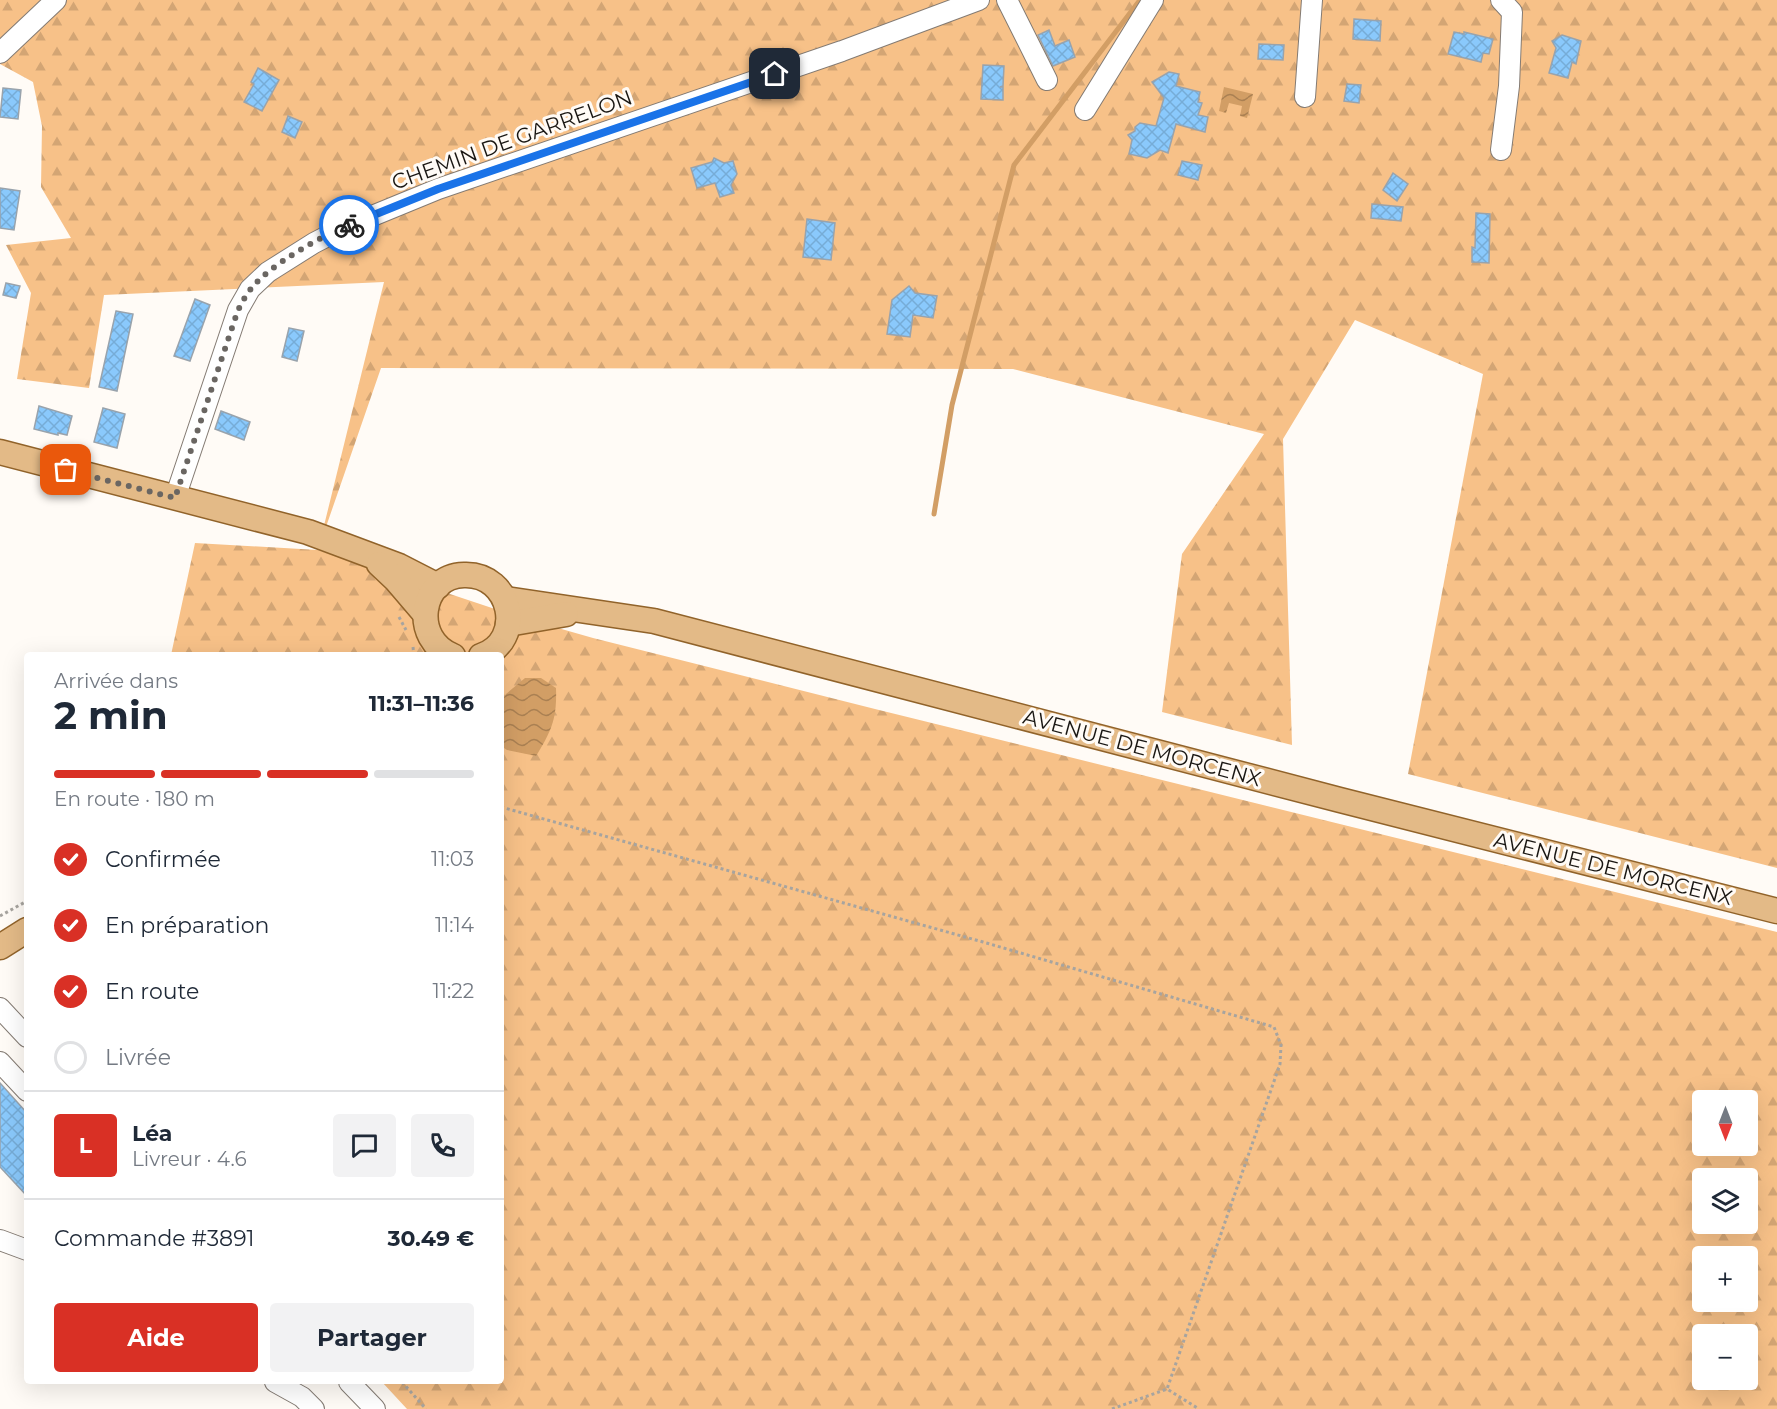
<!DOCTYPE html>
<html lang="fr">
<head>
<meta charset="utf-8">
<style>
	body { margin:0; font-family:Montserrat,sans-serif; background:#f2f2f3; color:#1f2937; height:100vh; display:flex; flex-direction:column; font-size:22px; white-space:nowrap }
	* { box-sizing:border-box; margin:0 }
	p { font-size:20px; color:#747a83 }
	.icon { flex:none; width:33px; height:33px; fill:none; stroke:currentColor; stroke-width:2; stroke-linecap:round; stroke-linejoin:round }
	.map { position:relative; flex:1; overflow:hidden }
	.details { position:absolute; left:24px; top:652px; width:480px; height:732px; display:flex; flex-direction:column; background:#fff; border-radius:6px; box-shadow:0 6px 24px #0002 }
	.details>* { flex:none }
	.needle { width:39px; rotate:180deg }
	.tools { position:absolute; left:1692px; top:1090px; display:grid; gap:12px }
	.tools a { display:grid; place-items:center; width:66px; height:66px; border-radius:6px; background:#fff; box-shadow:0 6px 24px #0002; font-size:30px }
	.pin { position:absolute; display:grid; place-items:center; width:51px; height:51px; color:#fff; margin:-26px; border-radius:12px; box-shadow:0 3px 9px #0006 }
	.courier { position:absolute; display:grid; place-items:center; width:60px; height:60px; margin:-30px; border:4px solid #1a73e8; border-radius:50%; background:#fff; color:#222; box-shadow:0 2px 8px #0007 }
	.headline em { font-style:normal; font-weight:700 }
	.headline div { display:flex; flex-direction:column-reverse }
	.headline { display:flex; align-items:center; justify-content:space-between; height:102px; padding:0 30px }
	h1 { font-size:39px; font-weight:700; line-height:45px }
	.bar { display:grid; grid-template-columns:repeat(4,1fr); gap:9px 6px; align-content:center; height:72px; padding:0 30px }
	.bar i { height:8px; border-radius:4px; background:#e0e1e3 }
	.bar .selected { background:#d93025 }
	.bar p { grid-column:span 4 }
	.line { display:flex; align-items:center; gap:15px; padding:0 30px; border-top:2px solid #e0e1e3 }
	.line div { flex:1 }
	.round { display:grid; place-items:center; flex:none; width:63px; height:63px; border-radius:6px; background:#f2f2f3 }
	ol { padding:0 30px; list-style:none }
	li { display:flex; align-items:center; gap:18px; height:66px }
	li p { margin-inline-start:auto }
	li .icon { padding:6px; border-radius:50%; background:#d93025; color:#fff; stroke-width:4 }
	li:last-child { color:#747a83 }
	li i { width:33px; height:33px; border:3px solid #e0e1e3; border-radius:50% }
	.primary-button { display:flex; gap:12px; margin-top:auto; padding:12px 30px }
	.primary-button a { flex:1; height:69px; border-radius:6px; background:#d93025; color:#fff; font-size:24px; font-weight:700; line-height:69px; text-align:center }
	.primary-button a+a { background:#f2f2f3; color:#1f2937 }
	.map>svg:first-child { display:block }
	.forest { fill:url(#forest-firs); fill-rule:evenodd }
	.water { fill:url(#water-waves) }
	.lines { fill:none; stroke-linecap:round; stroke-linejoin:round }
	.stream { stroke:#d29e65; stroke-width:5 }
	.building { fill:url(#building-cross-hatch); stroke:#99a3ac; stroke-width:1.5 }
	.minor-casing { stroke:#847b73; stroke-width:22 }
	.major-casing { stroke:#91632a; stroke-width:27 }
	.path { stroke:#a7a49f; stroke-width:3; stroke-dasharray:3 3; stroke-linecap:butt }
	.minor { stroke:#fff; stroke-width:20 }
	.major { stroke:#e3ba87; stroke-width:24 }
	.done { stroke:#6a6662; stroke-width:6; stroke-dasharray:0 10.8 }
	.route { stroke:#1a73e8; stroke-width:8 }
	.labels { text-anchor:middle; stroke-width:6; stroke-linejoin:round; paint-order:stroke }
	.street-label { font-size:21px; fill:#191612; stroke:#fffbf6 }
</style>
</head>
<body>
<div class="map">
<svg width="1777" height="1409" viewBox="0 0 1777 1409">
	<defs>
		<pattern id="forest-firs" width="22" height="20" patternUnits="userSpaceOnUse" patternTransform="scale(1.5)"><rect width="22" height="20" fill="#f7c188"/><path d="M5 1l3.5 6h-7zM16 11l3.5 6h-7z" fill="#d3a574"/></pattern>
		<pattern id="water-waves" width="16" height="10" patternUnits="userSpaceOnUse" patternTransform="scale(1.5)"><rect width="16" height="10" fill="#d29e65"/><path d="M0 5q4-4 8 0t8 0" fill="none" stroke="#aa8052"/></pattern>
		<pattern id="building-cross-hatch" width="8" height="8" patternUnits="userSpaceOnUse" patternTransform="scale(1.5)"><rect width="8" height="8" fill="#8ac9fc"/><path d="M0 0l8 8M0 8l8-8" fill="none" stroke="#76acd7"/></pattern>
	</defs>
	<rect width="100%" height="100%" fill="#fffbf6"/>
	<path class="forest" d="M0 0H1777V868L1408 774 1483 374 1355 320 1283 439 1292 745 1162 712 1182 554 1264 434 1013 369 381 368 318 550 516 616 593 638 875 709 1777 932V1409H407L382 1382H501V656L171 655 195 543 318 550 384 282 104 295 89 388 17 379 31 293 6 245 71 238 41 187 42 126 33 82 0 64ZM1702 1101H1748V1146H1702ZM1702 1179H1748V1224H1702ZM1702 1257H1748V1302H1702ZM1702 1335H1748V1380H1702Z"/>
	<g class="water">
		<polygon points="1224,87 1253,94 1247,118 1240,116 1242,106 1229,103 1226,113 1219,111"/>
		<path d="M525 678H541L556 688C557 718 552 730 536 756L507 750 501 746V702L506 694Z"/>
	</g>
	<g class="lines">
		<polyline class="stream" points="934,514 952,405 1014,165 1140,0"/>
	</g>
	<g class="building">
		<polygon points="1354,19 1381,21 1380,41 1353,39"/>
		<polygon points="1049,30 1055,46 1069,40 1075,57 1053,66 1038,35"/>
		<polygon points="1454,32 1464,34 1464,32 1493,39 1489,54 1483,53 1481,62 1448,54"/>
		<polygon points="1562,35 1581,41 1576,64 1572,62 1568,78 1549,73 1556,48 1552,41"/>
		<polygon points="1259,44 1284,45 1283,60 1258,59"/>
		<polygon points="983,65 1004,66 1003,86 1000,87 1003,87 1003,100 981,99"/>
		<polygon points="258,68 279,80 262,111 244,102 254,84 251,82"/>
		<polygon points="1169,72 1179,74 1176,86 1200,92 1198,102 1202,103 1198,115 1208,117 1205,132 1176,124 1168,153 1160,150 1147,158 1129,154 1132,140 1128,135 1135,131 1135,127 1140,123 1156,126 1164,98 1152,82"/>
		<polygon points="1347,84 1361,85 1359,103 1344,101"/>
		<polygon points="3,88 21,90 18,119 0,117"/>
		<polygon points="288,116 302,122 295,138 282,132"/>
		<polygon points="714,158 724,163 733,161 737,174 731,185 734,193 720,197 715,183 697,188 691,168 712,162"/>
		<polygon points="1182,161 1202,165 1198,180 1178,175"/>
		<polygon points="1393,173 1408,184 1397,201 1383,190"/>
		<polygon points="0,188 20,191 14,230 0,228"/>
		<polygon points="1372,204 1403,207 1401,221 1371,218"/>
		<polygon points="1476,213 1490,214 1489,263 1472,262 1472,247 1475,248"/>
		<polygon points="807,219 835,223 831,260 803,257"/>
		<polygon points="6,283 20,286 16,298 3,295"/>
		<polygon points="909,286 915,293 937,296 933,318 913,315 910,337 887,334 892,300"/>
		<polygon points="195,299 210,305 190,361 174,356"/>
		<polygon points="116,311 133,314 117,391 99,387"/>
		<polygon points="289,328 304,331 297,361 282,357"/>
		<polygon points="39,406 72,416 67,435 58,433 58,435 34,429"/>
		<polygon points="103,408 125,414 117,448 94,442"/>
		<polygon points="221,411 250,422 244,440 215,429"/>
		<polygon points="0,1083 27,1113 27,1196 0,1167"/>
	</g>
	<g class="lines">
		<defs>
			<g id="minor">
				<polyline points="1007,0 1047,80"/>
				<polyline points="0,53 56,0"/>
				<polyline points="1305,97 1312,0"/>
				<polyline points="1085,110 1153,0"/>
				<polyline points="1501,150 1509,86 1512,12 1501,0"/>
				<polyline points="175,498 238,310 250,289 268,272 314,243 343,228 438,189 842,51 979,0"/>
				<polyline points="0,1008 27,1037"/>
				<polyline points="0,1062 27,1091"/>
				<polyline points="0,1240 27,1250"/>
				<polyline points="275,1382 302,1397 314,1409"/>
				<polyline points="349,1382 375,1409"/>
			</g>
			<g id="major">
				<polyline points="0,452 308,532 399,566 438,586"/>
				<polyline points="379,564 396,580 425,614"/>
				<polyline points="505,599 654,621 1340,800 1777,911"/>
				<polyline points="508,624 566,614"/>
				<path d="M453 656C411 640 419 576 464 575 512 573 526 641 481 656"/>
				<polyline points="0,947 27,930"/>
			</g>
		</defs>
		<use href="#minor" class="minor-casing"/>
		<use href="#major" class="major-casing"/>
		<g class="path">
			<polyline points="399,617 406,630"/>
			<polyline points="413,647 414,656"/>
			<polyline points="501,807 983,942 1274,1027 1281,1045 1280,1064 1167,1389 1199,1409"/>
			<polyline points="0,916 27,901"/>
			<polyline points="402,1382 426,1409"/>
			<polyline points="1112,1409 1167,1389"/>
		</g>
		<use href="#minor" class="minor"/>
		<use href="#major" class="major"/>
	</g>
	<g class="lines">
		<path class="done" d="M66 470 175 498 238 310C242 303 245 296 250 290 269 265 320 237 349 225"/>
		<polyline class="route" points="349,225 438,189 775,74"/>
	</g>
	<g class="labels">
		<g class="street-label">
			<text transform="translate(512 140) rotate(-20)" y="7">CHEMIN DE GARRELON</text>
			<text transform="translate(1142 748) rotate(15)" y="7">AVENUE DE MORCENX</text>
			<text transform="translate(1613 869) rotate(14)" y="7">AVENUE DE MORCENX</text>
		</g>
	</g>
</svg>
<div class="tools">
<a><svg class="needle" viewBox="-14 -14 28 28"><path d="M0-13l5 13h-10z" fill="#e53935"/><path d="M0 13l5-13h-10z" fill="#747a83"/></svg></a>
<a><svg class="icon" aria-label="layers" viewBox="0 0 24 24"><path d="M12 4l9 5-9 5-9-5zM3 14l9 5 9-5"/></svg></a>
<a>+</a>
<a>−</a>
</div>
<div class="pin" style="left:66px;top:470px;background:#ea580c"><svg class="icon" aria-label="bag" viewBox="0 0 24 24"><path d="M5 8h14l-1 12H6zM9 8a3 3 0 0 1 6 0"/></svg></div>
<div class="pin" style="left:775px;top:74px;background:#1f2937"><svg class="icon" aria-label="home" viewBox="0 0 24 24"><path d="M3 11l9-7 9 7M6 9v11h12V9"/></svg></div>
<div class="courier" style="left:349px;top:225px"><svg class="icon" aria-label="bike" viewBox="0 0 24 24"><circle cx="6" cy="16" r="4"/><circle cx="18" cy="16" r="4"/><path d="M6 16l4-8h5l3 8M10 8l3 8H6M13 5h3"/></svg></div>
<section class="details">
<div class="headline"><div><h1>2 min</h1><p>Arrivée dans</p></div><em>11:31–11:36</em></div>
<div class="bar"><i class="selected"></i><i class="selected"></i><i class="selected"></i><i></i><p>En route · 180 m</p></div>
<ol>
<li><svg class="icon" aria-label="check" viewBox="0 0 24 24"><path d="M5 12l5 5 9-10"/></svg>Confirmée<p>11:03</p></li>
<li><svg class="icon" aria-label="check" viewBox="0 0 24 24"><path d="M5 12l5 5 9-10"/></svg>En préparation<p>11:14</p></li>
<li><svg class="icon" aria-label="check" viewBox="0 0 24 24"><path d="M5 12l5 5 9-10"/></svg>En route<p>11:22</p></li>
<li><i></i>Livrée</li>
</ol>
<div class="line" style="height:108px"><b class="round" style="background:#d93025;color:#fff">L</b><div><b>Léa</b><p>Livreur · 4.6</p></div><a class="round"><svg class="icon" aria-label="chat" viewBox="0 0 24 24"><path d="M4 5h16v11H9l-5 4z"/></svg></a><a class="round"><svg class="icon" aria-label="phone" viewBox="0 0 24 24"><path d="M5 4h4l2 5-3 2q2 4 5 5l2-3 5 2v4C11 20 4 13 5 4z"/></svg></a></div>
<div class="line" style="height:78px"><div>Commande #3891</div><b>30.49 €</b></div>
<div class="primary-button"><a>Aide</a><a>Partager</a></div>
</section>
</div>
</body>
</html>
